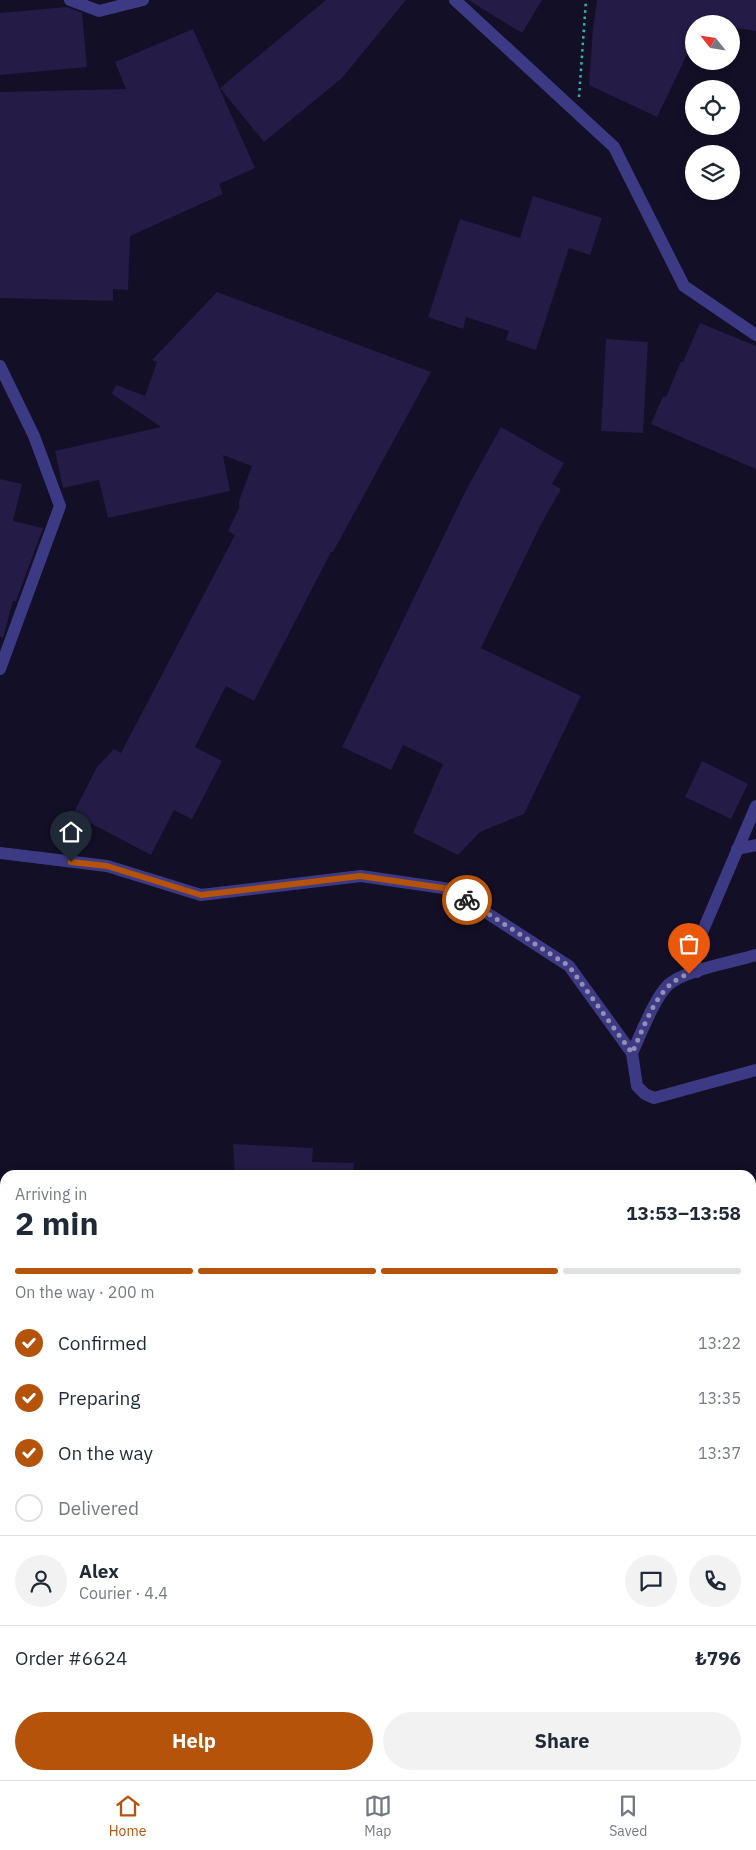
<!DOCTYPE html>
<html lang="en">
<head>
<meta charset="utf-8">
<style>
	body { margin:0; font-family:"IBM Plex Sans",sans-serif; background:#f2f2f3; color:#1f2937; height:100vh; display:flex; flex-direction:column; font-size:19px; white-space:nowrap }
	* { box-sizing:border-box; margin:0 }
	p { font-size:16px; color:#747a83 }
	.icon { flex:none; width:28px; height:28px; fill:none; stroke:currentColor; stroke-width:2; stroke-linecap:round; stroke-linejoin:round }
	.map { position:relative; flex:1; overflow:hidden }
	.drawer { position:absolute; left:0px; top:1170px; width:756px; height:610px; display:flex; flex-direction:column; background:#fff; border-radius:15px 15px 0 0; box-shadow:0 2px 8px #0003 }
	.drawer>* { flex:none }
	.needle { width:32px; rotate:300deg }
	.controls { position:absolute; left:685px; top:15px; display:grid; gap:10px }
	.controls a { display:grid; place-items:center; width:55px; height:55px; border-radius:50%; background:#fff; box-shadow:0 2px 8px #0003; font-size:25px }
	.pin { position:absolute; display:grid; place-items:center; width:42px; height:42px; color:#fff; margin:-51px -21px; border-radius:50% 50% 50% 0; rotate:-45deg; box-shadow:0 0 5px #0007 }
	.pin .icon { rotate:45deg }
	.courier { position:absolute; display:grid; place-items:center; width:50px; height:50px; margin:-25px; border:4px solid #b45309; border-radius:50%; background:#fff; color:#222; box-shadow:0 1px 6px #0007 }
	.head em { font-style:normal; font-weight:800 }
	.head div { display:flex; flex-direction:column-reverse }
	.head { display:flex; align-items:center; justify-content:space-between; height:85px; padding:0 15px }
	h1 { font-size:32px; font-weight:800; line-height:38px }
	.bar { display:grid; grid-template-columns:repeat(4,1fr); gap:8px 5px; align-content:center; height:60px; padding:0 15px }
	.bar i { height:6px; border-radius:4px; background:#e0e1e3 }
	.bar .selected { background:#b45309 }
	.bar p { grid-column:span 4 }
	.line { display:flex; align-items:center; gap:12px; padding:0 15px; border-top:1px solid #e0e1e3 }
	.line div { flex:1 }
	.round { display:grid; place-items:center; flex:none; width:52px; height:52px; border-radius:26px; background:#f2f2f3 }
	ol { padding:0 15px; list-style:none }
	li { display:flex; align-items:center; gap:15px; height:55px }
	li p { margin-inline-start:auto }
	li .icon { padding:5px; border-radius:50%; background:#b45309; color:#fff; stroke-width:4 }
	li:last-child { color:#747a83 }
	li i { width:28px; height:28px; border:2px solid #e0e1e3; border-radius:50% }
	.button { display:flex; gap:10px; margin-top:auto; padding:10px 15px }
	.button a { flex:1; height:58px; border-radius:30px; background:#b45309; color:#fff; font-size:20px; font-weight:800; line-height:58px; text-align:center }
	.button a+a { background:#f2f2f3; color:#1f2937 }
	.menu { display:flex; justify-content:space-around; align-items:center; height:70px; border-top:1px solid #e0e1e3; background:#fff; font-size:14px; color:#747a83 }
	.menu a { display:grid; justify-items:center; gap:2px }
	.menu .selected { color:#b45309 }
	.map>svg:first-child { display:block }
	.building { fill:#241b47 }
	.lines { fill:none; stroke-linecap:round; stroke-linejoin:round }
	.path { stroke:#2fb8b0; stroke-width:2.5; stroke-dasharray:2.5 4; stroke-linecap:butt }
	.minor { stroke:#3d3a85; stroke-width:12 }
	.done { stroke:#948fb3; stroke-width:5; stroke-dasharray:0 9 }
	.route { stroke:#b45309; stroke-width:6 }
</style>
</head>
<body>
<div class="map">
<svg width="756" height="1780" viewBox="0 0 756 1780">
	<rect width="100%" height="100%" fill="#130f26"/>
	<g class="building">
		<polygon points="326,0 406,0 342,78 264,142 220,88"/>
		<polygon points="468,0 542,0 522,33"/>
		<polygon points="597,0 756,0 756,31 731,27 731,24 702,22 701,24 694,24 694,40 657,117 589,85 593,29"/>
		<polygon points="67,7 82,13 87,67 0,75 0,13"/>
		<polygon points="193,29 255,168 219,184 223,194 130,236 128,290 113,289 113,301 0,298 0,92 126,89 115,62"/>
		<polygon points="533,196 602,218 590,255 569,248 536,350 506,340 509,331 466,317 463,329 428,317 460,219 520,238"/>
		<polygon points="217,292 431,372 333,552 331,552 254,701 226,686 195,747 222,761 192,819 174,810 151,855 73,814 97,767 114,749 121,753 235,535 228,531 240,506 239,506 239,501 252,466 223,455 230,491 108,518 99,480 63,488 55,451 161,427 112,394 116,385 145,396 157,362 152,360"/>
		<polygon points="700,323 756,346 756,469 651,424 663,396 666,397 681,361 683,362"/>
		<polygon points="606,339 648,342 643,433 601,431"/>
		<polygon points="501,427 564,463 552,484 561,489 541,524 481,648 581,696 524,814 480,832 458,855 413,833 443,764 403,745 391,770 342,747 465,492"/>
		<polygon points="0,479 22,484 13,521 43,528 16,601 13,601 3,638 0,637"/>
		<polygon points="702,761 748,784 731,819 685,797"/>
		<polygon points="233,1144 313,1148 312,1162 354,1163 353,1175 235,1175"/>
	</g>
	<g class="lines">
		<polyline class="path" points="579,97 586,0"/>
		<g class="minor">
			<polyline points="70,0 99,11 143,0"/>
			<polyline points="455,0 614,147 684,286 756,335"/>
			<polyline points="0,366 34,436 60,506 0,669"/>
			<polyline points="737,849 756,845"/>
			<polyline points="0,853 107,866 201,895 361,876 450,889 569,966 632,1053 637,1086 645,1094 654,1098 756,1070"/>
			<polyline points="697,972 695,959 698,942 756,806"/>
			<path d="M632 1053C641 1034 654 999 668 985 684 970 734 962 756 955"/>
			<polyline points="0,1402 5,1404"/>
			<polyline points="0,1559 5,1557"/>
			<polyline points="751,1639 756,1640"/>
			<polyline points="715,1775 756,1780"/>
			<polyline points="207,1780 208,1775"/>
			<polyline points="377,1780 377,1775"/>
			<polyline points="482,1780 482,1775"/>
			<polyline points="599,1780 599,1775"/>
		</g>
	</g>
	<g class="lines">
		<path class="done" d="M467 900 569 966 632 1053C645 1026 657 983 689 974"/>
		<polyline class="route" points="71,862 107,866 201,895 360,876 450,889 467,900"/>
	</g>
</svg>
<div class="controls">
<a><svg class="needle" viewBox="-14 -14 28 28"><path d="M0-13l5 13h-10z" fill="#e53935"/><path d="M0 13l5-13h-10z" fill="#747a83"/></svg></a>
<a><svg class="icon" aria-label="locate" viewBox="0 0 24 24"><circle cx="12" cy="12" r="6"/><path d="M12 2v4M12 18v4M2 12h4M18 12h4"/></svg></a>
<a><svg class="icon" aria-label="layers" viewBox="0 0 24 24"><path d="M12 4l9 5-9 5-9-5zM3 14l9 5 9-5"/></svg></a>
</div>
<div class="pin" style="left:689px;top:974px;background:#ea580c"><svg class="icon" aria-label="bag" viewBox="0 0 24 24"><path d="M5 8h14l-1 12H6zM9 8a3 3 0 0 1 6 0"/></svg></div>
<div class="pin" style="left:71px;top:862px;background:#1f2937"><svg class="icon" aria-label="home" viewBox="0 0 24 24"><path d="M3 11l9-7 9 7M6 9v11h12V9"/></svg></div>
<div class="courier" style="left:467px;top:900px"><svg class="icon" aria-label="bike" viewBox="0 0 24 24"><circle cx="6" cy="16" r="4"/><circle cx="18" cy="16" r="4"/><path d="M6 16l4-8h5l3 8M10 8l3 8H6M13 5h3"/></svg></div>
<section class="drawer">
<div class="head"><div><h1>2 min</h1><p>Arriving in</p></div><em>13:53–13:58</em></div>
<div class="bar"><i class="selected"></i><i class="selected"></i><i class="selected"></i><i></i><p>On the way · 200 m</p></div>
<ol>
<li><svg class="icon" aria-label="check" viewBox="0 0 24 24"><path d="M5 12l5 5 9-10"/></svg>Confirmed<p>13:22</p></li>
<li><svg class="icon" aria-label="check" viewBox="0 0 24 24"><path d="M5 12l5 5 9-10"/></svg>Preparing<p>13:35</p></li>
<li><svg class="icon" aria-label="check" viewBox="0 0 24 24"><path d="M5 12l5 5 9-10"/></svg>On the way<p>13:37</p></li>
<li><i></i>Delivered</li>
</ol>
<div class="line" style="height:90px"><a class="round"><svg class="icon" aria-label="person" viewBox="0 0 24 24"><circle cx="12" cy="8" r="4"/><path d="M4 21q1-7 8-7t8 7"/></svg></a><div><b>Alex</b><p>Courier · 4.4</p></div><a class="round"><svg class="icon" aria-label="chat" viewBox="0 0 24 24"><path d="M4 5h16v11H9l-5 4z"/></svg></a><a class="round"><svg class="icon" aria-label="phone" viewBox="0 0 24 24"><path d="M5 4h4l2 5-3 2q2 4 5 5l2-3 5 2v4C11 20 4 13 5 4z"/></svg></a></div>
<div class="line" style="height:65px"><div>Order #6624</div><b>₺796</b></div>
<div class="button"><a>Help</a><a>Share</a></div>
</section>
</div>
<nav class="menu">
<a class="selected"><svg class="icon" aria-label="home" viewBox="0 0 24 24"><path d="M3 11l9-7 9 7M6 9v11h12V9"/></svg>Home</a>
<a><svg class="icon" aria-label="map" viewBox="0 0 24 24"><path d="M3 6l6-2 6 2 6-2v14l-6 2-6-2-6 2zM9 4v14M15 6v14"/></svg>Map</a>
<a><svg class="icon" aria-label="saved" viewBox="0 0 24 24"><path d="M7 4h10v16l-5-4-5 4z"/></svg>Saved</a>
</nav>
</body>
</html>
